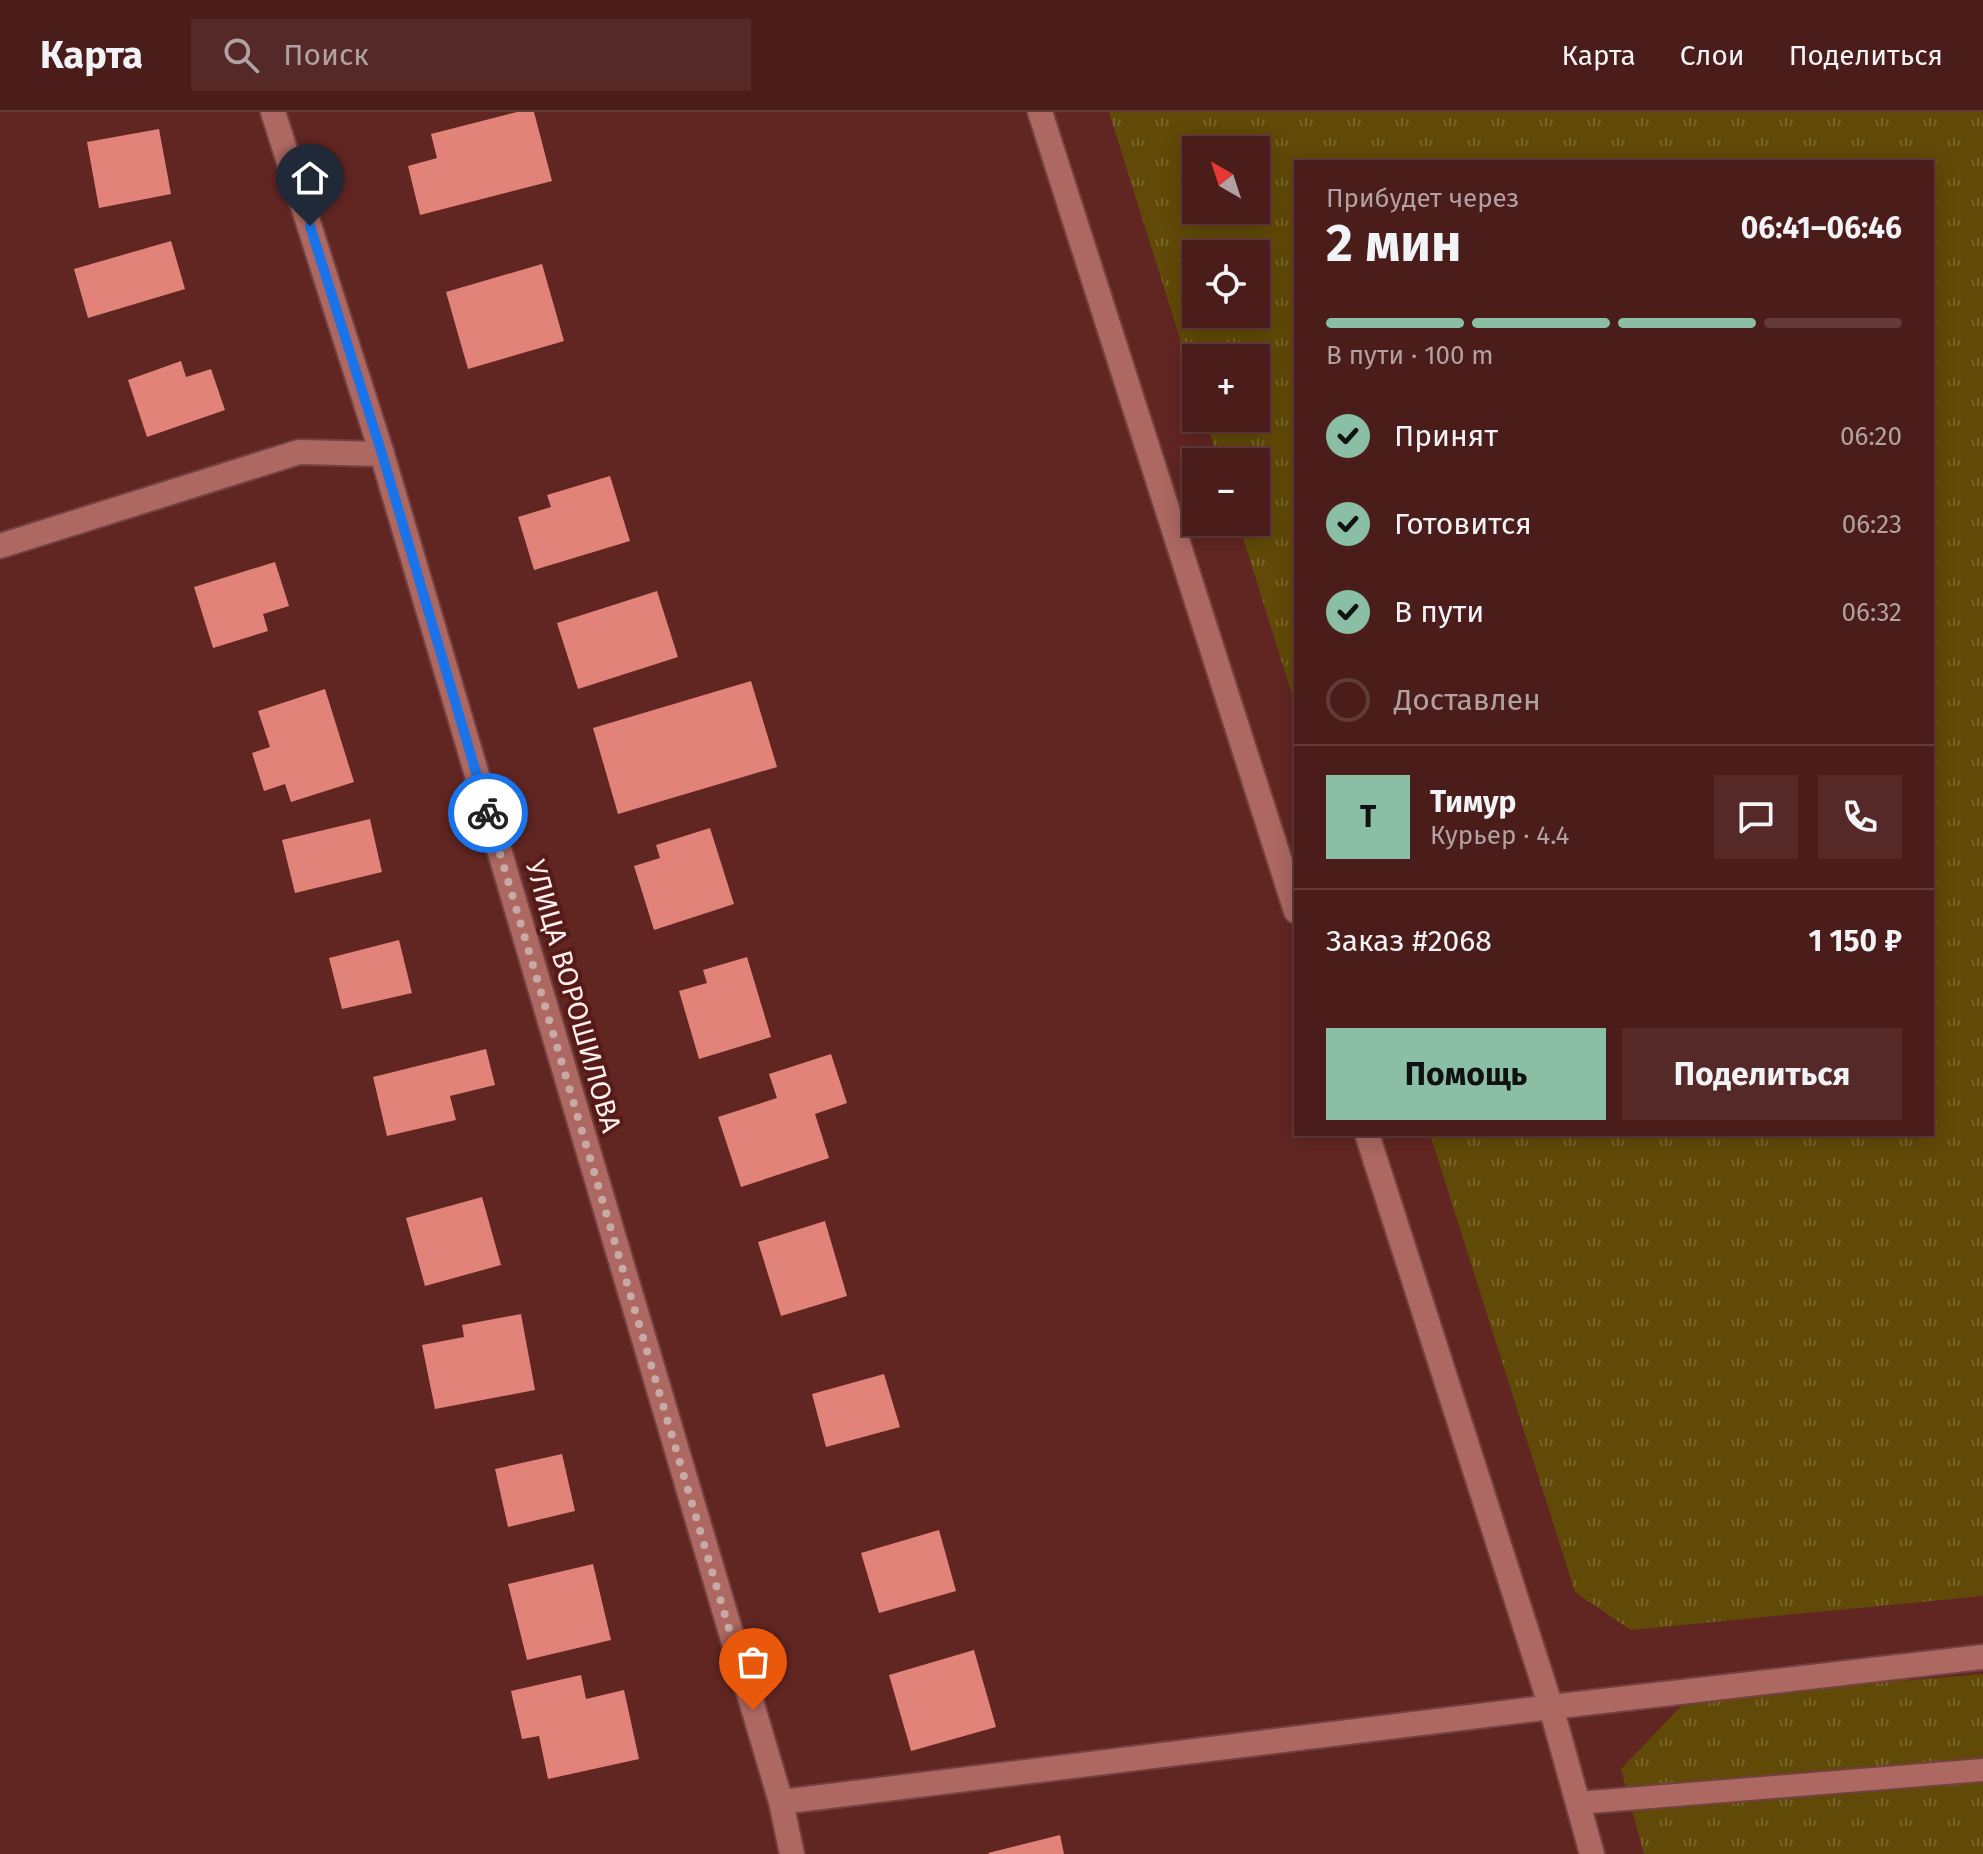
<!DOCTYPE html>
<html lang="ru">
<head>
<meta charset="utf-8">
<style>
	body { margin:0; font-family:"Fira Sans",sans-serif; background:#542927; color:#f1f3f6; height:100vh; display:flex; flex-direction:column; font-size:30px; white-space:nowrap }
	* { box-sizing:border-box; margin:0 }
	p { font-size:26px; color:#b2a1a2 }
	.icon { flex:none; width:44px; height:44px; fill:none; stroke:currentColor; stroke-width:2; stroke-linecap:round; stroke-linejoin:round }
	.map { position:relative; flex:1; overflow:hidden }
	.details { position:absolute; left:1294px; top:48px; width:640px; height:976px; display:flex; flex-direction:column; background:#4a1c1a; border-radius:0px; box-shadow:0 4px 20px #0003,0 0 0 2px #613a39 }
	.details>* { flex:none }
	.needle { width:52px; rotate:321deg }
	.controls { position:absolute; left:1182px; top:24px; display:grid; gap:16px }
	.controls a { display:grid; place-items:center; width:88px; height:88px; border-radius:0px; background:#4a1c1a; box-shadow:0 4px 20px #0003,0 0 0 2px #613a39; font-size:40px }
	.pin { position:absolute; display:grid; place-items:center; width:68px; height:68px; color:#fff; margin:-82px -34px; border-radius:50% 50% 50% 0; rotate:-45deg; box-shadow:0 0 8px #0007 }
	.pin .icon { rotate:45deg }
	.courier { position:absolute; display:grid; place-items:center; width:80px; height:80px; margin:-40px; border:6px solid #1a73e8; border-radius:50%; background:#fff; color:#222; box-shadow:0 2px 10px #0007 }
	.overview em { font-style:normal; font-weight:700 }
	.overview div { display:flex; flex-direction:column-reverse }
	.overview { display:flex; align-items:center; justify-content:space-between; height:136px; padding:0 32px }
	h1 { font-size:52px; font-weight:700; line-height:60px }
	.bar { display:grid; grid-template-columns:repeat(4,1fr); gap:12px 8px; align-content:center; height:96px; padding:0 32px }
	.bar i { height:10px; border-radius:6px; background:#613a39 }
	.bar .on { background:#8abfa5 }
	.bar p { grid-column:span 4 }
	.line { display:flex; align-items:center; gap:20px; padding:0 32px; border-top:2px solid #613a39 }
	.line div { flex:1 }
	.round { display:grid; place-items:center; flex:none; width:84px; height:84px; border-radius:0px; background:#542927 }
	ol { padding:0 32px; list-style:none }
	li { display:flex; align-items:center; gap:24px; height:88px }
	li p { margin-inline-start:auto }
	li .icon { padding:8px; border-radius:50%; background:#8abfa5; color:#111; stroke-width:4 }
	li:last-child { color:#b2a1a2 }
	li i { width:44px; height:44px; border:4px solid #613a39; border-radius:50% }
	.primary-button { display:flex; gap:16px; margin-top:auto; padding:16px 32px }
	.primary-button a { flex:1; height:92px; border-radius:0px; background:#8abfa5; color:#111; font-size:32px; font-weight:700; line-height:92px; text-align:center }
	.primary-button a+a { background:#542927; color:#f1f3f6 }
	header { display:flex; align-items:center; gap:48px; box-sizing:border-box; height:112px; padding:0 40px; background:#4a1c1a; border-bottom:2px solid #613a39 }
	header strong { font-size:38px }
	nav { display:flex; gap:44px; margin-inline-start:auto; font-size:28px }
	.search { width:560px; height:72px; background:#542927; display:flex; align-items:center; gap:20px; box-sizing:border-box; padding:0 28px; border-radius:0px; color:#b2a1a2; font-size:30px }
	.map>svg:first-child { display:block }
	.grass { fill:url(#grass-tufts); fill-rule:evenodd }
	.building { fill:#e28379 }
	.lines { fill:none; stroke-linecap:round; stroke-linejoin:round }
	.lane-casing { stroke:#724140; stroke-width:26 }
	.street-casing { stroke:#724140; stroke-width:28 }
	.secondary-casing { stroke:#724140; stroke-width:28 }
	.lane { stroke:#ac6861; stroke-width:22 }
	.street { stroke:#ac6861; stroke-width:24 }
	.secondary { stroke:#ac6861; stroke-width:24 }
	.done { stroke:#c8a9a6; stroke-width:8; stroke-dasharray:0 14.4 }
	.route { stroke:#1a73e8; stroke-width:10 }
	.labels { text-anchor:middle; stroke-width:8; stroke-linejoin:round; paint-order:stroke }
	.street-label { font-size:28px; fill:#ffefed; stroke:#561b18 }
</style>
</head>
<body>
<header>
<strong>Карта</strong>
<div class="search"><svg class="icon" aria-label="search" viewBox="0 0 24 24"><circle cx="10" cy="10" r="6"/><path d="M15 15l6 6"/></svg>Поиск</div>
<nav><a>Карта</a><a>Слои</a><a>Поделиться</a></nav>
</header>
<div class="map">
<svg width="1983" height="1742" viewBox="0 0 1983 1742">
	<defs>
		<pattern id="grass-tufts" width="24" height="20" patternUnits="userSpaceOnUse" patternTransform="scale(2)"><rect width="24" height="20" fill="#614a07"/><path d="M3 7l-1-3M5 7V3M7 7l1-3M15 17l-1-3M17 17v-4M19 17l1-3" fill="none" stroke="#79642b"/></pattern>
	</defs>
	<rect width="100%" height="100%" fill="#622622"/>
	<g class="grass">
		<path d="M1109 0H1983V1484L1631 1518 1575 1480 1430 1022H1932V50H1296V595L1238 410H1256V350H1219L1205 306H1256V246H1196V278ZM1196 38H1256V98H1196ZM1196 142H1256V202H1196Z"/>
		<polygon points="1983,1562 1983,1742 1644,1742 1621,1657 1688,1587"/>
	</g>
	<g class="building">
		<polygon points="517,0 534,0 552,69 420,103 408,54 437,46 431,22"/>
		<polygon points="159,17 171,82 99,96 87,30"/>
		<polygon points="171,129 185,177 88,206 74,157"/>
		<polygon points="542,152 564,229 468,257 446,180"/>
		<polygon points="181,249 186,265 211,257 225,298 147,325 128,268"/>
		<polygon points="610,364 630,429 534,458 518,405 551,395 547,383"/>
		<polygon points="275,450 289,494 263,502 268,519 213,536 194,475"/>
		<polygon points="657,479 678,545 578,577 557,511"/>
		<polygon points="751,569 777,655 618,702 593,616"/>
		<polygon points="325,577 354,670 291,690 285,672 264,679 252,641 270,635 258,599"/>
		<polygon points="370,707 382,760 295,781 282,728"/>
		<polygon points="710,716 734,792 654,818 634,754 660,746 656,733"/>
		<polygon points="399,828 412,881 342,897 329,846"/>
		<polygon points="747,845 771,925 699,947 679,879 707,871 703,858"/>
		<polygon points="486,937 495,973 450,984 456,1008 387,1024 373,965"/>
		<polygon points="831,942 847,991 815,1002 829,1046 741,1075 718,1005 777,986 769,962"/>
		<polygon points="482,1085 501,1153 425,1174 406,1106"/>
		<polygon points="825,1109 847,1184 781,1204 758,1130"/>
		<polygon points="521,1202 535,1278 435,1297 422,1233 464,1225 462,1213"/>
		<polygon points="884,1262 900,1315 826,1335 812,1282"/>
		<polygon points="562,1342 575,1399 508,1415 495,1357"/>
		<polygon points="939,1418 956,1479 879,1501 861,1441"/>
		<polygon points="593,1452 611,1528 527,1548 508,1472"/>
		<polygon points="974,1538 996,1615 911,1639 889,1563"/>
		<polygon points="581,1563 586,1587 624,1578 639,1647 548,1667 539,1624 522,1627 511,1579"/>
		<polygon points="1060,1723 1064,1742 989,1742 988,1741"/>
	</g>
	<g class="lines">
		<defs>
			<polyline id="lane" points="1578,1691 1983,1658"/>
			<g id="street">
				<polyline points="273,0 382,342 781,1690 792,1742"/>
				<polyline points="0,434 299,340 382,342"/>
				<polyline points="781,1690 1551,1595"/>
			</g>
			<g id="secondary">
				<polyline points="1040,0 1296,799"/>
				<polyline points="1367,1022 1551,1595 1592,1742"/>
				<polyline points="1551,1595 1983,1545"/>
			</g>
		</defs>
		<use href="#lane" class="lane-casing"/>
		<use href="#street" class="street-casing"/>
		<use href="#secondary" class="secondary-casing"/>
		<use href="#lane" class="lane"/>
		<use href="#street" class="street"/>
		<use href="#secondary" class="secondary"/>
	</g>
	<g class="lines">
		<polyline class="done" points="488,701 753,1598"/>
		<polyline class="route" points="310,114 382,342 488,701"/>
	</g>
	<g class="labels">
		<g class="street-label">
			<text transform="translate(574 884) rotate(74)" y="10">УЛИЦА ВОРОШИЛОВА</text>
		</g>
	</g>
</svg>
<div class="controls">
<a><svg class="needle" viewBox="-14 -14 28 28"><path d="M0-13l5 13h-10z" fill="#e53935"/><path d="M0 13l5-13h-10z" fill="#b2a1a2"/></svg></a>
<a><svg class="icon" aria-label="locate" viewBox="0 0 24 24"><circle cx="12" cy="12" r="6"/><path d="M12 2v4M12 18v4M2 12h4M18 12h4"/></svg></a>
<a>+</a>
<a>−</a>
</div>
<div class="pin" style="left:753px;top:1598px;background:#ea580c"><svg class="icon" aria-label="bag" viewBox="0 0 24 24"><path d="M5 8h14l-1 12H6zM9 8a3 3 0 0 1 6 0"/></svg></div>
<div class="pin" style="left:310px;top:114px;background:#1f2937"><svg class="icon" aria-label="home" viewBox="0 0 24 24"><path d="M3 11l9-7 9 7M6 9v11h12V9"/></svg></div>
<div class="courier" style="left:488px;top:701px"><svg class="icon" aria-label="bike" viewBox="0 0 24 24"><circle cx="6" cy="16" r="4"/><circle cx="18" cy="16" r="4"/><path d="M6 16l4-8h5l3 8M10 8l3 8H6M13 5h3"/></svg></div>
<section class="details">
<div class="overview"><div><h1>2 мин</h1><p>Прибудет через</p></div><em>06:41–06:46</em></div>
<div class="bar"><i class="on"></i><i class="on"></i><i class="on"></i><i></i><p>В пути · 100 m</p></div>
<ol>
<li><svg class="icon" aria-label="check" viewBox="0 0 24 24"><path d="M5 12l5 5 9-10"/></svg>Принят<p>06:20</p></li>
<li><svg class="icon" aria-label="check" viewBox="0 0 24 24"><path d="M5 12l5 5 9-10"/></svg>Готовится<p>06:23</p></li>
<li><svg class="icon" aria-label="check" viewBox="0 0 24 24"><path d="M5 12l5 5 9-10"/></svg>В пути<p>06:32</p></li>
<li><i></i>Доставлен</li>
</ol>
<div class="line" style="height:144px"><b class="round" style="background:#8abfa5;color:#111">Т</b><div><b>Тимур</b><p>Курьер · 4.4</p></div><a class="round"><svg class="icon" aria-label="chat" viewBox="0 0 24 24"><path d="M4 5h16v11H9l-5 4z"/></svg></a><a class="round"><svg class="icon" aria-label="phone" viewBox="0 0 24 24"><path d="M5 4h4l2 5-3 2q2 4 5 5l2-3 5 2v4C11 20 4 13 5 4z"/></svg></a></div>
<div class="line" style="height:104px"><div>Заказ #2068</div><b>1 150 ₽</b></div>
<div class="primary-button"><a>Помощь</a><a>Поделиться</a></div>
</section>
</div>
</body>
</html>
